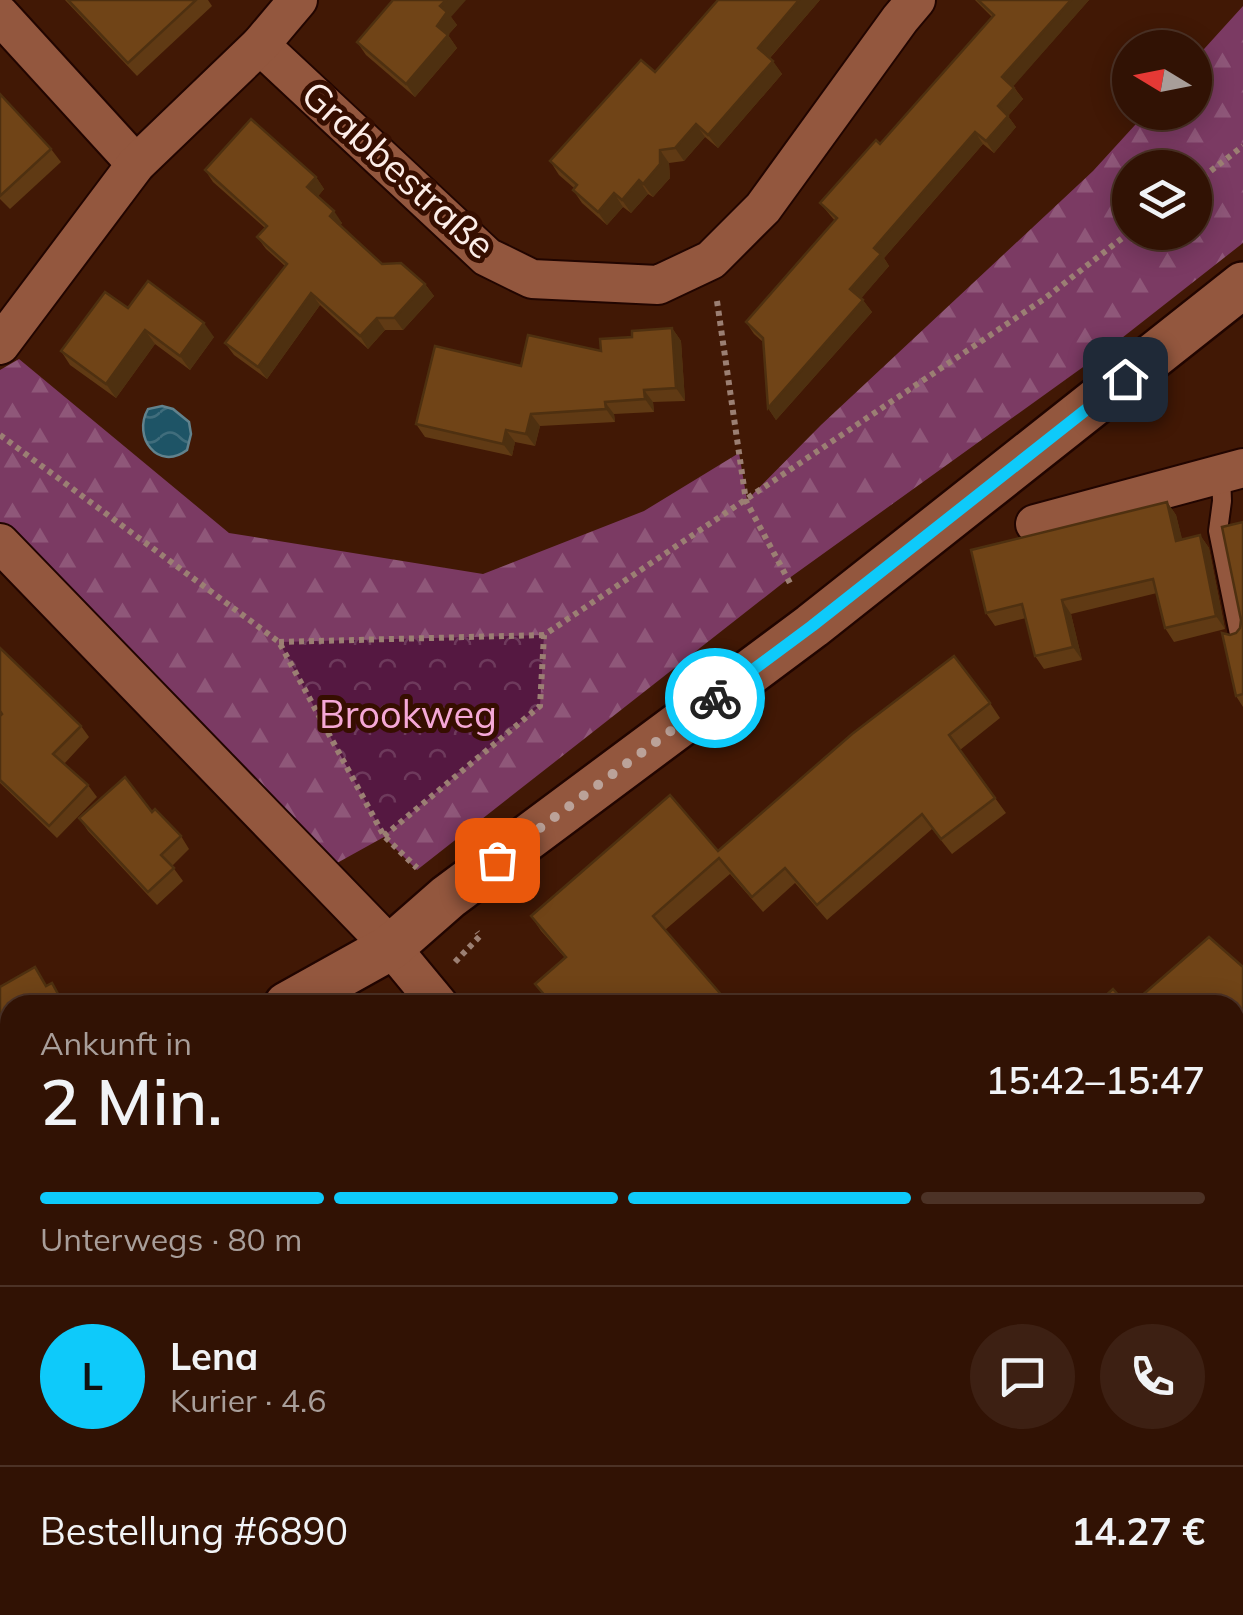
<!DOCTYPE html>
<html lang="de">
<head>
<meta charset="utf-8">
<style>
	body { margin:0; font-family:Mulish,sans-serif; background:#3d2013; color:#f1f3f6; height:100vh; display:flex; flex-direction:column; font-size:38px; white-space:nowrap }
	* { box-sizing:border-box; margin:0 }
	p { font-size:32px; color:#a89e9a }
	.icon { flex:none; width:55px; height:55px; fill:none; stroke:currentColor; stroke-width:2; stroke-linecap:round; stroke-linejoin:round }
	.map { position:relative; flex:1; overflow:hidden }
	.drawer { position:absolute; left:0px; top:995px; width:1245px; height:620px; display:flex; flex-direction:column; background:#311204; border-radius:30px 30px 0 0; box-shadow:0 5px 25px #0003,0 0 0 2px #4c3226 }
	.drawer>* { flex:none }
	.needle { width:65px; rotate:280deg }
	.buttons { position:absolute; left:1112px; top:30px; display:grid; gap:20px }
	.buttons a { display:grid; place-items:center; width:100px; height:100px; border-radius:50%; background:#311204; box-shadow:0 5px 25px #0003,0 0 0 2px #4c3226; font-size:50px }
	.pin { position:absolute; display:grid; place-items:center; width:85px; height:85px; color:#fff; margin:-42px; border-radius:20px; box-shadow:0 5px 15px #0006 }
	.courier { position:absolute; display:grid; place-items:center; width:100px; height:100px; margin:-50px; border:8px solid #0ecafa; border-radius:50%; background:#fff; color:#222; box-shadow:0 2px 12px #0007 }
	.summary em { font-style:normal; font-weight:600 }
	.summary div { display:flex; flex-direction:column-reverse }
	.summary { display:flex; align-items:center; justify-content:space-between; height:170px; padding:0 40px }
	h1 { font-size:65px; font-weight:600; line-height:75px }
	.bar { display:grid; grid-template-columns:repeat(4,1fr); gap:15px 10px; align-content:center; height:120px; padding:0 40px }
	.bar i { height:12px; border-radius:8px; background:#4c3226 }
	.bar .selected { background:#0ecafa }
	.bar p { grid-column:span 4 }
	.line { display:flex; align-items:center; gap:25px; padding:0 40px; border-top:2px solid #4c3226 }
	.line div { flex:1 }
	.round { display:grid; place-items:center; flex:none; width:105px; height:105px; border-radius:52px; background:#3d2013 }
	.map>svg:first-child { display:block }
	.forest { fill:url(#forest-firs); fill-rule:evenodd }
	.park { fill:url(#park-crowns) }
	.water { fill:url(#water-waves); stroke:#61828d; stroke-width:2.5 }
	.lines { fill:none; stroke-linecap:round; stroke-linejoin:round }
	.stream { stroke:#61828d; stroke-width:14 }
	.service-casing { stroke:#210500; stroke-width:22 }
	.minor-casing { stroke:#210500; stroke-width:42 }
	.tertiary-casing { stroke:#210500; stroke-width:50 }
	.path { stroke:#9b7f73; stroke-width:6; stroke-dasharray:5 5; stroke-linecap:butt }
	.service { stroke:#93573e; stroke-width:18 }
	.minor { stroke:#93573e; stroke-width:38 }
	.tertiary { stroke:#93573e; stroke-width:45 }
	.wall { fill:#603a14 }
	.shaded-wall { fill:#4e3010 }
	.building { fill:#704417; stroke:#4e3010; stroke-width:2.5 }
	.done { stroke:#bba299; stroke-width:10; stroke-dasharray:0 18 }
	.route { stroke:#0ecafa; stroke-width:12 }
	.labels { text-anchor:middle; stroke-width:10; stroke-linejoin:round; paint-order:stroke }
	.street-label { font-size:38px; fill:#fcede8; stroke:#360e00 }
	.park-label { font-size:38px; fill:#f5a8d6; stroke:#360e00 }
</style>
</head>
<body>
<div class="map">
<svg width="1243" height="1615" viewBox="0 0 1243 1615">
	<defs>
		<pattern id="forest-firs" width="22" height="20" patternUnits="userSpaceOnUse" patternTransform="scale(2.5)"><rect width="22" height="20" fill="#7b3a63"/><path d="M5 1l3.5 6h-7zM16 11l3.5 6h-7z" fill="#8f5779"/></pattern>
		<pattern id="park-crowns" width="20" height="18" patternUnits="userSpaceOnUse" patternTransform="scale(2.5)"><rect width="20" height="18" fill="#551841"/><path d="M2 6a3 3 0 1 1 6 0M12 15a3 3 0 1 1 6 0" fill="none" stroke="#6e3a5c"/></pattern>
		<pattern id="water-waves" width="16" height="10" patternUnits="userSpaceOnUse" patternTransform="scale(2.5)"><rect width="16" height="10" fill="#1e5466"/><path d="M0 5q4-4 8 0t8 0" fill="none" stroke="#406d7c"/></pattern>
	</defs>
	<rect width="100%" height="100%" fill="#411805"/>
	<path class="forest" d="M1243 6V243L1104 352 788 579 417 870 384 837 319 873 0 543V370L19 359 229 533 483 574 644 511 739 453 747 500 821 425 1093 171 1146 113 1195 112V59ZM1130 168H1195V232H1130Z"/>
	<polygon class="park" points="544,635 540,706 384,836 279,642"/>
	<path class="water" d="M162 406 173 409 189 422 191 434 187 450C158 472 132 437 148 409Z"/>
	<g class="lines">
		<polyline class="stream" points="728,1615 745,1605"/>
		<defs>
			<polyline id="service" points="1221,474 1222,501 1218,531 1240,639"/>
			<g id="minor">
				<polyline points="0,15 136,164"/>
				<polyline points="260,45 487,257 532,279 658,285 711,260 763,208 900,19 916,0"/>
				<polyline points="0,345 136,164 260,45 298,0"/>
				<polyline points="1035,524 1243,468"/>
				<polyline points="0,543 391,947 439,1005"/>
				<polyline points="1235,1281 1243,1275"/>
				<polyline points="937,1605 944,1615"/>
			</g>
			<g id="tertiary">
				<polyline points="287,1005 391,947 448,897 812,626 1243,285"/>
				<polyline points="0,1164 10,1159"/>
			</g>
		</defs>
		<use href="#service" class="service-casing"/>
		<use href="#minor" class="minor-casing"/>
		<use href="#tertiary" class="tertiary-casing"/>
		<g class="path">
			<polyline points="1195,183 1243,146"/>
			<polyline points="717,301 746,501 791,585"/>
			<polyline points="0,435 279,642 384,836 417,868"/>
			<polyline points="279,642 544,635"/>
			<polyline points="384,836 540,706 544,635 1044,299 1130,232"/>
			<polyline points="455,962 480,936 477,932"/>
		</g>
		<use href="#service" class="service"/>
		<use href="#minor" class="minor"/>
		<use href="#tertiary" class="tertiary"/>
	</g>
	<g class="wall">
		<polygon points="65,0 208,0 212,6 137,76"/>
		<polygon points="820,0 770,58 782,74 718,148 705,137 684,161 669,163 670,178 653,197 648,194 631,213 623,207 607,225 582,203 573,190 574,188 559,175 550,161 655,72"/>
		<polygon points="975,0 1089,0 1013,86 1023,99 1008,116 1016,127 994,153 983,144 884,258 889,266 861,298 872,312 776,420 768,408 763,342 754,334 746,322 835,221 820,203 880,144 992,17"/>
		<polygon points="451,17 457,25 448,35 457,48 415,97 366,55 357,42"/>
		<polygon points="0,94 51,149 61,162 10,209 0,199"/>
		<polygon points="205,170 316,177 324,189 318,196 342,223 340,226 382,264 425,284 434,296 403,330 385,330 368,349 320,305 267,379 234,355 225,343 285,266 266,249 257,237 265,228 213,182"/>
		<polygon points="128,308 214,337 190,370 155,344 116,398 70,365 61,351"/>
		<polygon points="672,328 681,341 685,401 653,402 654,412 614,414 615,422 540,426 535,446 515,442 512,456 425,437 416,424 521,366 601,351 632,337"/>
		<polygon points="1167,502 1176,515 1182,540 1200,535 1209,548 1225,629 1174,642 1165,628 1157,593 1071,614 1082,660 1044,669 1035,656 1026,618 995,626 986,613"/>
		<polygon points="1243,522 1243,707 1236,696 1230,635 1236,633 1240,628"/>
		<polygon points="0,648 81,726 89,737 64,764 88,785 97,797 57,838 0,783"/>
		<polygon points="990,703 1000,718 960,750 1006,813 952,854 932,829 827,920 795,883 763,912 730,874 665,930 729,1005 551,1005 535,984 565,958 541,931 531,916 718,851"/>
		<polygon points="152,812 181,836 189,849 172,866 183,881 157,905 88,831 79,818"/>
		<polygon points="1243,967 1243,1043 1235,1050 1235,1005"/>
		<polygon points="47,985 60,995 66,1005 10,1005 10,1047 0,1052 0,987"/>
		<polygon points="1235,1156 1243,1165 1243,1203 1235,1211"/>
		<polygon points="1243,1333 1243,1430 1235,1436 1235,1340"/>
		<polygon points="10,1605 356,1605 334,1615 161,1615 157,1606 136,1615 0,1615"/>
		<polygon points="642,1605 667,1605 649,1615"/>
		<polygon points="1017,1605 1170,1605 1158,1614"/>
	</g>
	<g class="shaded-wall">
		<polygon points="446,0 466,0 451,17 457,25 448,35 457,48 415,97 406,84 437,26 440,6"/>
		<polygon points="799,0 820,0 767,61 758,48"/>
		<polygon points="1071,0 1089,0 1011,89 1002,77"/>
		<polygon points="773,61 782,74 718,148 708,135"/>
		<polygon points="1014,88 1023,99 1008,116 1016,127 994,153 986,141 998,106"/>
		<polygon points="696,124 705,137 684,161 675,148"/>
		<polygon points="975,132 983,144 884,258 889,266 859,301 850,289 874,248"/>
		<polygon points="660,150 669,163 670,178 653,197 643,184"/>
		<polygon points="316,177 324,189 316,199 307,187"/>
		<polygon points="639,180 648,194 631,213 622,200"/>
		<polygon points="614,193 623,207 607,225 598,212"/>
		<polygon points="334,211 342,223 338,229 330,216"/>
		<polygon points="425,284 434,296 403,330 394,318"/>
		<polygon points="311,293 320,305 267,379 258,367"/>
		<polygon points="863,300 872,312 776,420 768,408"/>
		<polygon points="377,318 385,330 368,349 360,336"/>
		<polygon points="204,323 214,337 190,370 180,356"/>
		<polygon points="672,328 681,341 685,401 676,388"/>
		<polygon points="145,330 155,344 116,398 106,384"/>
		<polygon points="644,390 653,402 654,412 645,399"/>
		<polygon points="605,402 614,414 615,422 606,409"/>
		<polygon points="531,414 540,426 535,446 526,434"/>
		<polygon points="506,430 515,442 512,456 503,444"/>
		<polygon points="1167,502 1176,515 1186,554 1176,541"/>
		<polygon points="1200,535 1209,548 1225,629 1216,616"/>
		<polygon points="1062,600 1071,614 1082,660 1073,647"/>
		<polygon points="475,1605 487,1605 483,1615 480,1615"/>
	</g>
	<g class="building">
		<polygon points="68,0 196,0 128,63"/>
		<polygon points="393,0 446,0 440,6 447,12 437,26 448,35 406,84 357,42"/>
		<polygon points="718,0 799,0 758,48 773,61 708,135 696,124 675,148 660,150 660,164 643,184 639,180 622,200 614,193 598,212 573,190 577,185 550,161 641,60 655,72"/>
		<polygon points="978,0 1071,0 1002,77 1014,88 998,106 1008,116 986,141 975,132 874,248 881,254 850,289 863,300 768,408 763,338 746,322 837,218 820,203 876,140 880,144 994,15"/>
		<polygon points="0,94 51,149 0,196"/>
		<polygon points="251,119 316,177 307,187 334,211 330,216 382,264 401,263 425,284 394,318 377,318 360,336 311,293 258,367 225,343 287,264 257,237 267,226 205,170"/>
		<polygon points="148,281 204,323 180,356 145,330 106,384 61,351 105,292 128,308"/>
		<polygon points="672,328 676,388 644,390 645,399 605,402 606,409 531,414 526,434 506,430 503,444 416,424 435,346 521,366 528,335 601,351 600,339 632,337 632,331"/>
		<polygon points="1167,502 1176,541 1200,535 1216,616 1165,628 1153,579 1062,600 1073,647 1035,656 1022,604 986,613 971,550"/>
		<polygon points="1243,522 1243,694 1236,696 1222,633 1230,635 1236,633 1240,628 1241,620 1222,527"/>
		<polygon points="0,648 81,726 53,754 88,785 49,826 0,780 0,716 2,714 0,711"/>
		<polygon points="954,656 990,703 949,735 995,798 941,839 922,814 817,905 785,868 752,897 719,858 653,916 725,999 718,1005 553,1005 535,984 566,957 531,916 670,795 718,851 852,734"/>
		<polygon points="125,777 152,812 155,809 181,836 161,855 174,868 148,892 79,818"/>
		<polygon points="1209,937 1243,967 1243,1023 1235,1030 1235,1005 1191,1005 1188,1000 1187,1005 1131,1005"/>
		<polygon points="35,967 46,986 52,983 64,1005 10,1005 10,1040 6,1032 0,1036 0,987"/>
		<polygon points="1113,989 1127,1005 1095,1005"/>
		<polygon points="1235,1156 1243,1165 1243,1181 1235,1188"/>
		<polygon points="1243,1333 1243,1409 1235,1416 1235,1340"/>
		<polygon points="10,1455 10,1605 95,1605 72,1615 0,1615 0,1459"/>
		<polygon points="157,1605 294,1605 272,1615 161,1615"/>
		<polygon points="405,1605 475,1605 480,1615 411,1615"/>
		<polygon points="1017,1605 1152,1605 1159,1615 1022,1615"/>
	</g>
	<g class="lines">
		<polyline class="done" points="497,860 715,698"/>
		<polyline class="route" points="715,698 812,626 1125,379"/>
	</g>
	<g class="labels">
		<g class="street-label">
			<text transform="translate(398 170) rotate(42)" y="13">Grabbestraße</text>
		</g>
		<g class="park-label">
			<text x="408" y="728">Brookweg</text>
		</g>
	</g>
</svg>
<div class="buttons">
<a><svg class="needle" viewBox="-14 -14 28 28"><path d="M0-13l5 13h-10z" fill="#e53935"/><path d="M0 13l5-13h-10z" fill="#a89e9a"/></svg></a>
<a><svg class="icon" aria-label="layers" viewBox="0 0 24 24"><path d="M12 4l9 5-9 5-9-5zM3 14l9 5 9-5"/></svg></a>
</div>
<div class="pin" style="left:497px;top:860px;background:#ea580c"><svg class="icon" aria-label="bag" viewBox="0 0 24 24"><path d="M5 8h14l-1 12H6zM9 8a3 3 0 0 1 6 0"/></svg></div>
<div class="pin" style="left:1125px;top:379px;background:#1f2937"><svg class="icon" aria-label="home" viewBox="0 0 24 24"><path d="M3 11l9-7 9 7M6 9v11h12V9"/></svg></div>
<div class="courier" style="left:715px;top:698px"><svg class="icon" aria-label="bike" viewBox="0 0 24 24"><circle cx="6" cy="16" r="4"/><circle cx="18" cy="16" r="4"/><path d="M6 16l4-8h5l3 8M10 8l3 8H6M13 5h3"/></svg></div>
<section class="drawer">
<div class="summary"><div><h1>2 Min.</h1><p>Ankunft in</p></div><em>15:42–15:47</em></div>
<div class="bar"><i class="selected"></i><i class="selected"></i><i class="selected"></i><i></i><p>Unterwegs · 80 m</p></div>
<div class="line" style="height:180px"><b class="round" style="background:#0ecafa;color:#111">L</b><div><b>Lena</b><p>Kurier · 4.6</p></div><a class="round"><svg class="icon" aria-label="chat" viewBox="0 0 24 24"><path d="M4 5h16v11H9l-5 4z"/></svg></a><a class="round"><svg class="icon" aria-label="phone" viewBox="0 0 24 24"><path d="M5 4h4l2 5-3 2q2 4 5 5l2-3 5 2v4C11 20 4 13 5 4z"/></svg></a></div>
<div class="line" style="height:130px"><div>Bestellung #6890</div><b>14.27 €</b></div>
</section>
</div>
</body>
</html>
